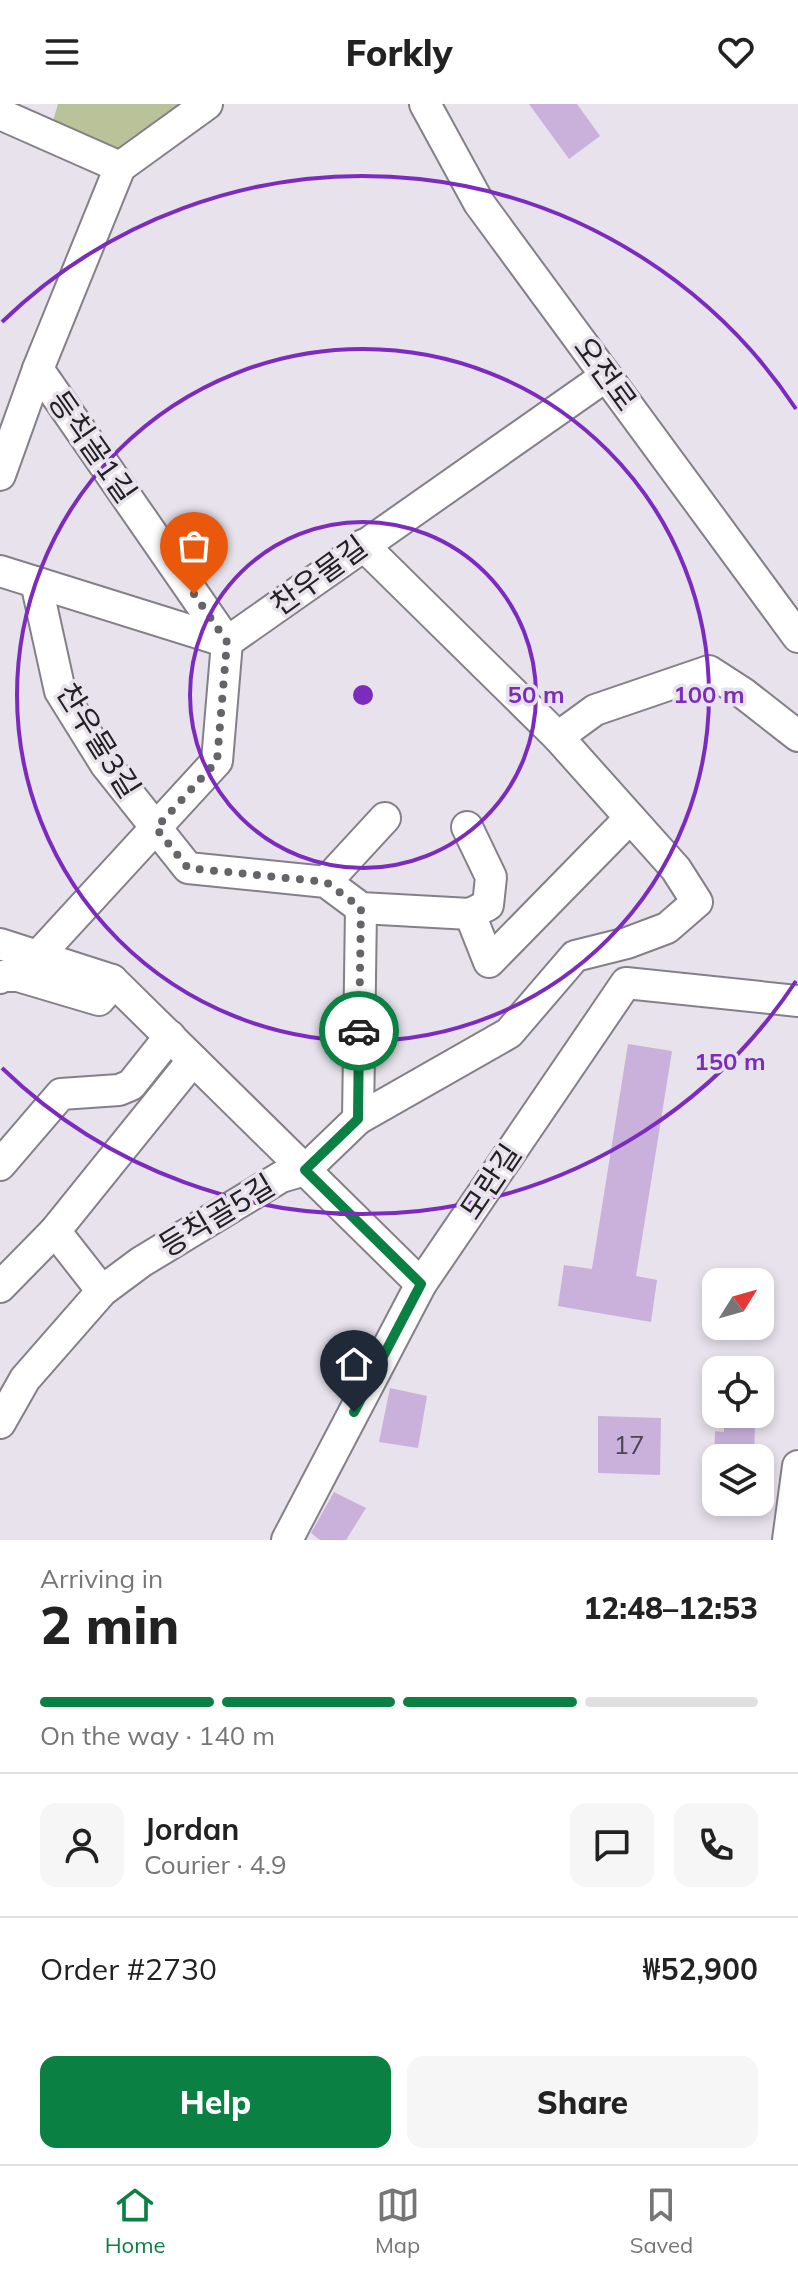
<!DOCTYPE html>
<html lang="en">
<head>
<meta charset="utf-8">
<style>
	body { margin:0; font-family:Mulish,"Noto Sans KR",sans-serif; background:#f6f6f6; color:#222; height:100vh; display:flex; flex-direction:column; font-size:30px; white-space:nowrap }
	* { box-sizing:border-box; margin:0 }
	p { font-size:26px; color:#767676 }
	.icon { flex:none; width:44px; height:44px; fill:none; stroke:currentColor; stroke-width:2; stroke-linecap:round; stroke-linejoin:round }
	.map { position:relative; height:1436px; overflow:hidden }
	.details { display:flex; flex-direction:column; background:#fff; flex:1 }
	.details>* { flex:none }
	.needle { width:52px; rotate:53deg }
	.controls { position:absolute; left:702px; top:1164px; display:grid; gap:16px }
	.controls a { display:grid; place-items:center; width:72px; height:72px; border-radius:16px; background:#fff; box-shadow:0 4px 12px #0003; font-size:40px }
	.pin { position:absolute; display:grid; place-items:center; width:68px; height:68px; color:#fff; margin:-82px -34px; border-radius:50% 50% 50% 0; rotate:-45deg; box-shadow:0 0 8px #0007 }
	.pin .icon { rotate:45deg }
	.courier { position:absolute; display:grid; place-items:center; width:80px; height:80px; margin:-40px; border:6px solid #0b8043; border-radius:50%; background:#fff; color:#222; box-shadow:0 2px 10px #0007 }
	.headline em { font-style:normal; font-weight:800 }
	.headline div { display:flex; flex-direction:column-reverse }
	.headline { display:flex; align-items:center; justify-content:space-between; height:136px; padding:0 40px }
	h1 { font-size:52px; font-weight:800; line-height:60px }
	.bar { display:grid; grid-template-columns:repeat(4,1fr); gap:12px 8px; align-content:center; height:96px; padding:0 40px }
	.bar i { height:10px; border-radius:6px; background:#e0e0e0 }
	.bar .on { background:#0b8043 }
	.bar p { grid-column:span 4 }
	.line { display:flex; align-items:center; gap:20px; padding:0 40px; border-top:2px solid #e0e0e0 }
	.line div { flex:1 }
	.round { display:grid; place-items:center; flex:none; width:84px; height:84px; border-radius:16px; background:#f6f6f6 }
	.cta { display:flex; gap:16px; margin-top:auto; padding:16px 40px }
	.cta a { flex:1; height:92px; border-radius:16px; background:#0b8043; color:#fff; font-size:32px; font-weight:800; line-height:92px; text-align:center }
	.cta a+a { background:#f6f6f6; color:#222 }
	header { display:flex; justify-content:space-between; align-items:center; height:104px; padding:0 40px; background:#fff; font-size:36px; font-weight:800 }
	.tabs { display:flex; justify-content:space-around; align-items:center; height:112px; border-top:2px solid #e0e0e0; background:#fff; font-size:22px; color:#767676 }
	.tabs a { display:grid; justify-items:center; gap:4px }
	.tabs .on { color:#0b8043 }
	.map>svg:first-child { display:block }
	.green { fill:#bac299 }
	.building { fill:#c9b1db }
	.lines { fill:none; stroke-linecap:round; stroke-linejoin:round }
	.minor-casing { stroke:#847f88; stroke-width:34 }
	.minor { stroke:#fff; stroke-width:30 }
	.done { stroke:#676469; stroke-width:8; stroke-dasharray:0 14.4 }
	.route { stroke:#0b8043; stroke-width:10 }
	.ring { fill:none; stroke:#7b2cbf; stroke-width:4 }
	.labels { text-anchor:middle; stroke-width:7; stroke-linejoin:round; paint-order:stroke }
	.number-label { font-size:26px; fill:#4c4451 }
	.street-label { font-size:30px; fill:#222023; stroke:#e7e2eb }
	.centre { fill:#7b2cbf; stroke:#e7e2eb; stroke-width:4 }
	.ring-label { font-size:24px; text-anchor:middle; font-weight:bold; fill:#7b2cbf; stroke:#e7e2eb; stroke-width:7; stroke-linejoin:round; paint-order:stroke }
</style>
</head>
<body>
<header><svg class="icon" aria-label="menu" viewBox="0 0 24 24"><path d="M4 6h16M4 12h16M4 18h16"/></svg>Forkly<svg class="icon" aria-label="heart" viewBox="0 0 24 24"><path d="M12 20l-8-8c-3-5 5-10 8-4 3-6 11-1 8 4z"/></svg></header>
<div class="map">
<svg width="798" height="1436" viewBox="0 0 798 1436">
	<rect width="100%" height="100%" fill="#e7e2eb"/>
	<polygon class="green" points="58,0 185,0 115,52 52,20"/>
	<g class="building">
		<polygon points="529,0 577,0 600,32 569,55"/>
		<polygon points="628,940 672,947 636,1172 657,1176 651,1218 558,1202 564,1161 592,1165"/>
		<polygon points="390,1284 427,1292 418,1344 379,1338"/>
		<polygon points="598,1312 661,1314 660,1371 598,1369"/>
		<polygon points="724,1319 755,1320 754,1354 714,1354 715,1327 724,1328"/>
		<polygon points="334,1388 366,1404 346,1436 320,1436 311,1429"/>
	</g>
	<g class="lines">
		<defs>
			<g id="minor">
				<polyline points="425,0 479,99 798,533"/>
				<polyline points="0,10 120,63"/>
				<polyline points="0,371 38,265 120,63 207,0"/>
				<polyline points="0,467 227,538 606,272"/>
				<polyline points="36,478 60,587 106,661 188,764 326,778 361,804 470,810 489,858 630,714"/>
				<polyline points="558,633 595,606 709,567 743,589 798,632"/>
				<polyline points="467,723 491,773 488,801 470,810"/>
				<polyline points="326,778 385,714"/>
				<polyline points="0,840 112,876 421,1180"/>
				<polyline points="37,853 217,657 227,538 38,265"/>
				<polyline points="0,874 3,872 18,872 99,896 105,889 112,876"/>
				<polyline points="358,1015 361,804"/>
				<polyline points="0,1061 61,990 119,986 131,981 170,932"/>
				<polyline points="55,1127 102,1187"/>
				<polyline points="0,1183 55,1127 193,956"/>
				<polyline points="0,1319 25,1275 102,1187 141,1158 281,1073 305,1066 358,1015 509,929 575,852 627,839 667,824 697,798 676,765 558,633 363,441"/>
				<polyline points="287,1436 421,1180 626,879 798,897"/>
				<polyline points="788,1436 798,1362"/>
			</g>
		</defs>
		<use href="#minor" class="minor-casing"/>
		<use href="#minor" class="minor"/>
	</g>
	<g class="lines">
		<polyline class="done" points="194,490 227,538 217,657 156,724 188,764 326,778 361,804 359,927"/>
		<polyline class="route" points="354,1308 421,1180 305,1066 358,1015 359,927"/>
	</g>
	<g class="ring">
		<circle cx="363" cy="591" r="173"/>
		<circle cx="363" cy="591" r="346"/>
		<path d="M796 877A519 519 0 0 1 2 964M2 218A519 519 0 0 1 796 305"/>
	</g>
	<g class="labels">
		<g class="number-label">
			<text x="629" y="1350">17</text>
		</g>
		<g class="street-label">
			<text transform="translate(605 270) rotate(54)" y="10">오전로</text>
			<text transform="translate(92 343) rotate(55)" y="10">등칙골1길</text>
			<text transform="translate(319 472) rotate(-36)" y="10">찬우물길</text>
			<text transform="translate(98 637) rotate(58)" y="10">찬우물3길</text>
			<text transform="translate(491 1078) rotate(-56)" y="10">모란길</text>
			<text transform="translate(217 1112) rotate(-31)" y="10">등칙골5길</text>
		</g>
	</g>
	<circle cx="363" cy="591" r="12" class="centre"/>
	<g class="ring-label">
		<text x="536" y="599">50 m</text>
		<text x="709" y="599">100 m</text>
		<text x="730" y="966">150 m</text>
	</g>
</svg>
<div class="controls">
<a><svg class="needle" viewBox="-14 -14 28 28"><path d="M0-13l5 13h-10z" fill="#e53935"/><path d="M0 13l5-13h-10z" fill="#767676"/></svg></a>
<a><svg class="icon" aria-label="locate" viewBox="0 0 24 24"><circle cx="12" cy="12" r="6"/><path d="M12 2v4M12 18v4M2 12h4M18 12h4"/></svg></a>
<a><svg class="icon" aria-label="layers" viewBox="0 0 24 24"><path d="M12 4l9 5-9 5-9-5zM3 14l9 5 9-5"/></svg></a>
</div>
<div class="pin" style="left:194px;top:490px;background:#ea580c"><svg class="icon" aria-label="bag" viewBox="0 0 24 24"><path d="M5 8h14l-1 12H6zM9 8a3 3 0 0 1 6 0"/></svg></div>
<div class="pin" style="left:354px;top:1308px;background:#1f2937"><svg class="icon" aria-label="home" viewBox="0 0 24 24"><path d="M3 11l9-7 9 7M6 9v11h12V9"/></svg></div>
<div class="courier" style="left:359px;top:927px"><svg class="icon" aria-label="car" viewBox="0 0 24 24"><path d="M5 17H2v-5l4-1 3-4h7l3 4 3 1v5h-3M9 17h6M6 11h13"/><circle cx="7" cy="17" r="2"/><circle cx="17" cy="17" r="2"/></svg></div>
</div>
<section class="details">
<div class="headline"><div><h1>2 min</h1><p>Arriving in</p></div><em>12:48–12:53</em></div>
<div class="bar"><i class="on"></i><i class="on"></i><i class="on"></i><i></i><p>On the way · 140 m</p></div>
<div class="line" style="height:144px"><a class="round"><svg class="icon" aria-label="person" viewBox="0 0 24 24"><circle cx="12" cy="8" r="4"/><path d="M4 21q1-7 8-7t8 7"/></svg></a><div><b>Jordan</b><p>Courier · 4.9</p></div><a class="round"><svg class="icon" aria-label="chat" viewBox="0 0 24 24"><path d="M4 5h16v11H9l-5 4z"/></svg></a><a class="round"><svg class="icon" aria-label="phone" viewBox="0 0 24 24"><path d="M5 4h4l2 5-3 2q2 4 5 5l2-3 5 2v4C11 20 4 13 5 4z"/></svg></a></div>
<div class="line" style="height:104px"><div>Order #2730</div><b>₩52,900</b></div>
<div class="cta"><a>Help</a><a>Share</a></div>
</section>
<nav class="tabs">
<a class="on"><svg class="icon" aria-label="home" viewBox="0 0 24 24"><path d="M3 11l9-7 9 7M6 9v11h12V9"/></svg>Home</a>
<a><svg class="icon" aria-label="map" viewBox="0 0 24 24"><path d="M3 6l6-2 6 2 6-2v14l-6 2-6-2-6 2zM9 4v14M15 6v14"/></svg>Map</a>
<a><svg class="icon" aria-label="saved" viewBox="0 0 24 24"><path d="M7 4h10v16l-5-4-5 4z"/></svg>Saved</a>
</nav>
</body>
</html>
